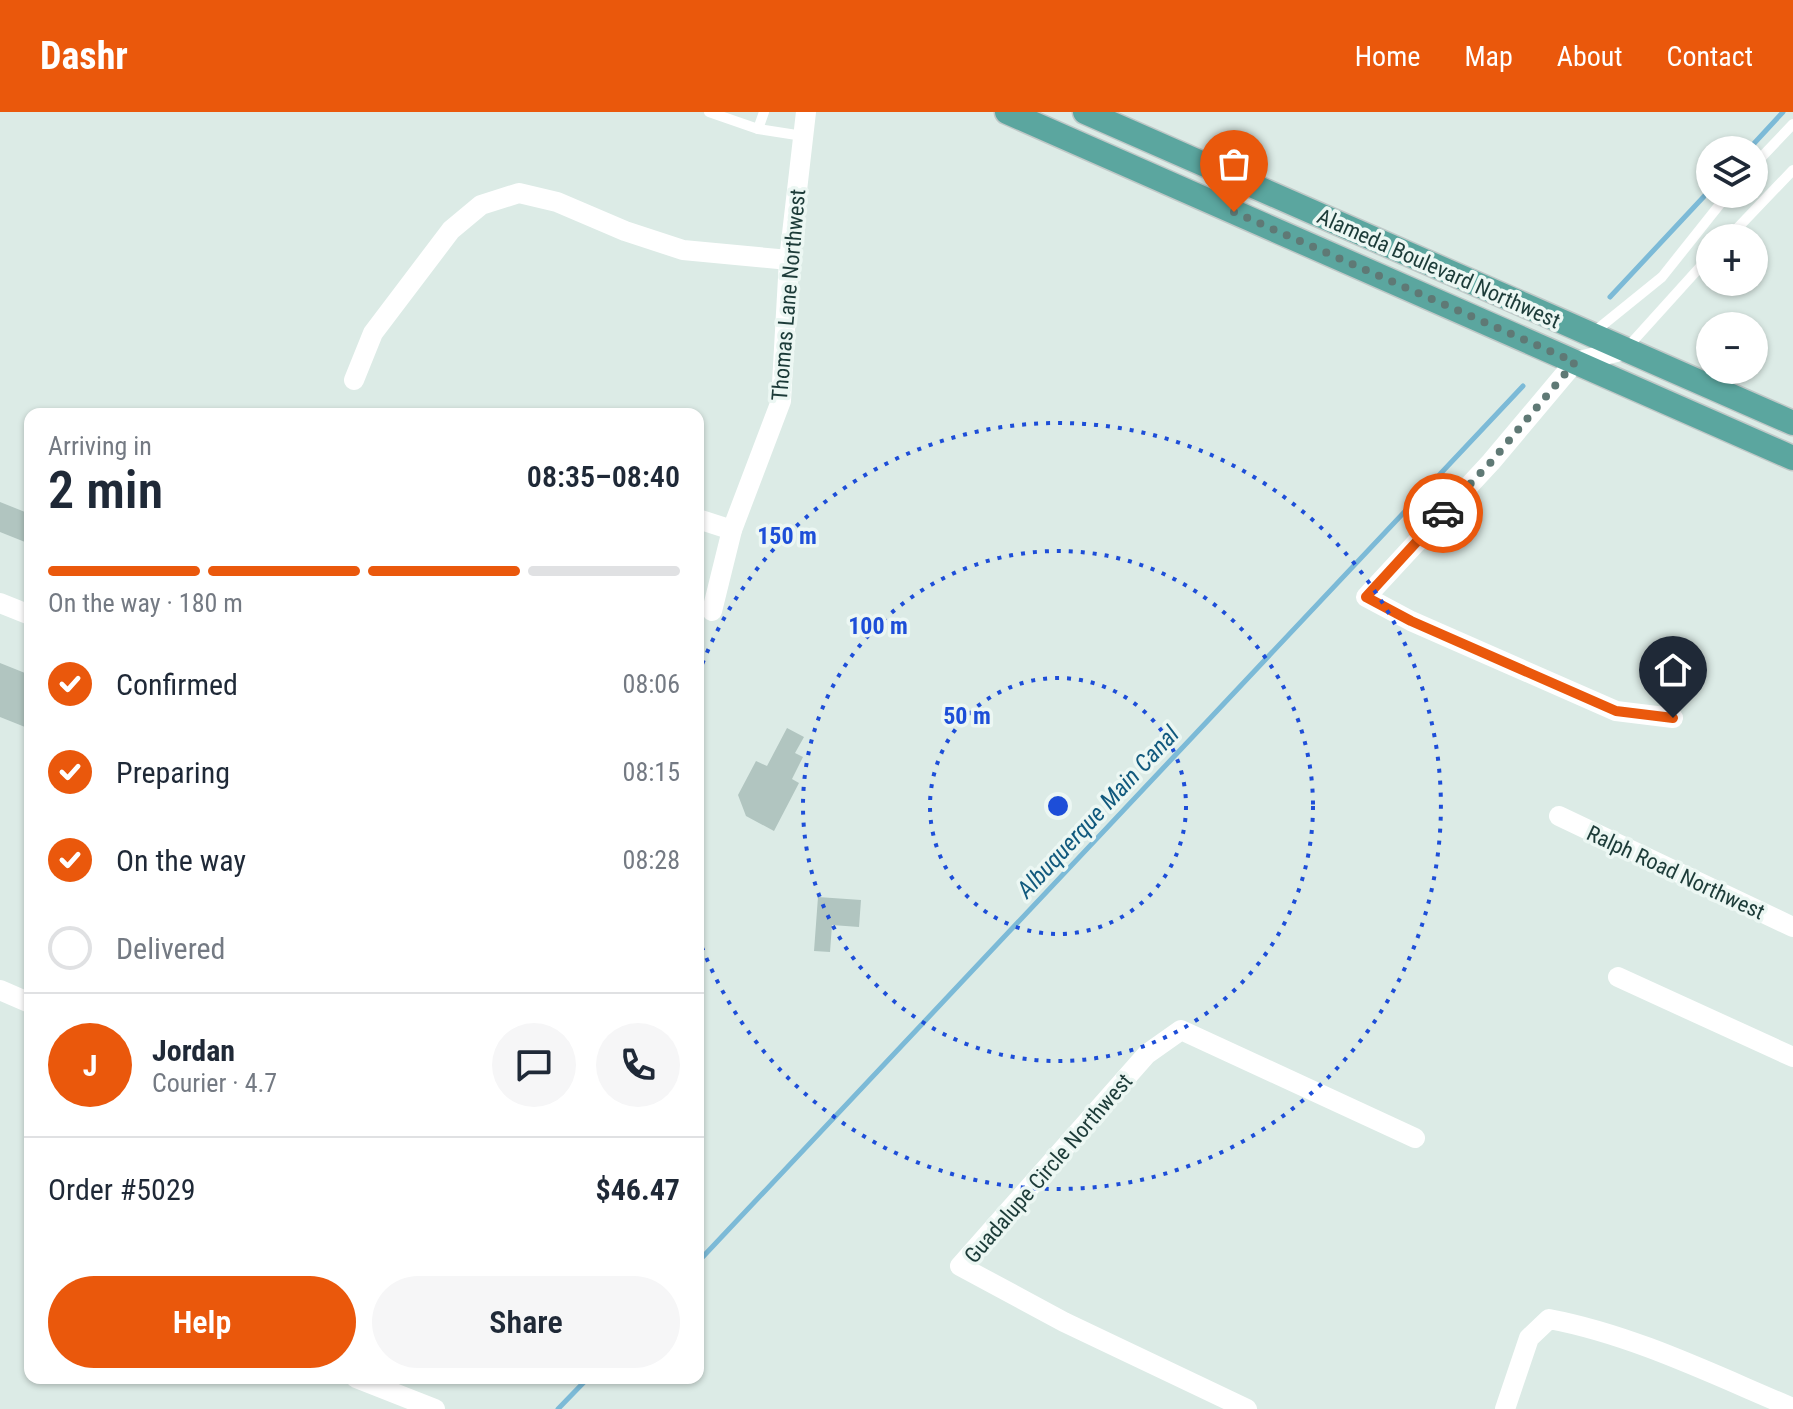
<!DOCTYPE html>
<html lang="en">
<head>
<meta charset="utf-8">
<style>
	body { margin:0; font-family:"Roboto Condensed",sans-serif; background:#f6f6f7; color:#1f2937; height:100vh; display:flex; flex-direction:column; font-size:30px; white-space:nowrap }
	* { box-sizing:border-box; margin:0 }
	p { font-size:26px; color:#747a83 }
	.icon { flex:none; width:44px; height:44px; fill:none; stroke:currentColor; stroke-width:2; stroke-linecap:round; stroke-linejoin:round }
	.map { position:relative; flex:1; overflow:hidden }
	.details { position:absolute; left:24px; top:296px; width:680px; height:976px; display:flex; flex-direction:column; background:#fff; border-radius:16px; box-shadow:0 2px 6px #0004 }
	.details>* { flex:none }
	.fabs { position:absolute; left:1696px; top:24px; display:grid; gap:16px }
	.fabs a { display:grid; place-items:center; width:72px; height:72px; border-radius:50%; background:#fff; box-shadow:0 2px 6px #0004; font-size:40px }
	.pin { position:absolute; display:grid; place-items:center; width:68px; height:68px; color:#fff; margin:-82px -34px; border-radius:50% 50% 50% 0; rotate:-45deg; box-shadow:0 0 8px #0007 }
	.pin .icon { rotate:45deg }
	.courier { position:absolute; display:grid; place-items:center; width:80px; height:80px; margin:-40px; border:6px solid #ea580c; border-radius:50%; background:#fff; color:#222; box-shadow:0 2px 10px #0007 }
	.summary em { font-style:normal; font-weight:600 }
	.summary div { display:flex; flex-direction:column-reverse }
	.summary { display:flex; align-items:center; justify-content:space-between; height:136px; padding:0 24px }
	h1 { font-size:52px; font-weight:600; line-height:60px }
	.bar { display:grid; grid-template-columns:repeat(4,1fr); gap:12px 8px; align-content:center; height:96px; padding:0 24px }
	.bar i { height:10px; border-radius:6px; background:#e0e1e3 }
	.bar .on { background:#ea580c }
	.bar p { grid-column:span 4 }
	.line { display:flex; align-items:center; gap:20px; padding:0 24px; border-top:2px solid #e0e1e3 }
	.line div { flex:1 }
	.round { display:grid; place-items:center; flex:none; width:84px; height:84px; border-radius:42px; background:#f6f6f7 }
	ol { padding:0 24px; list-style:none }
	li { display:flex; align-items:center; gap:24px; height:88px }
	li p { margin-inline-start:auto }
	li .icon { padding:8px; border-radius:50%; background:#ea580c; color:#fff; stroke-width:4 }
	li:last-child { color:#747a83 }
	li i { width:44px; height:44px; border:4px solid #e0e1e3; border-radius:50% }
	.button { display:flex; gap:16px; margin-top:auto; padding:16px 24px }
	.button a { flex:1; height:92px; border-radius:48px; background:#ea580c; color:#fff; font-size:32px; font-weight:600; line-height:92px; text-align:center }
	.button a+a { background:#f6f6f7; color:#1f2937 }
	header { display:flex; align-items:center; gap:48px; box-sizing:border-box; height:112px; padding:0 40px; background:#ea580c; color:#fff }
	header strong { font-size:38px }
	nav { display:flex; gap:44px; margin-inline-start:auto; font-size:28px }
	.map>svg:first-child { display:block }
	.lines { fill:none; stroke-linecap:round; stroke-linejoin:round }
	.stream { stroke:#7cbad7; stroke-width:5 }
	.building { fill:#b1c5c0 }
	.primary-casing { stroke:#bfc8c7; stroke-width:27 }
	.lane { stroke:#fff; stroke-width:10 }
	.street { stroke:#fff; stroke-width:20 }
	.primary { stroke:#5ba69f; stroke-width:24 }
	.done { stroke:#5f7975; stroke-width:8; stroke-dasharray:0 14.4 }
	.route { stroke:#ea580c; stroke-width:10 }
	.ring { fill:none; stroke:#1d4ed8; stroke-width:4; stroke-dasharray:4 8 }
	.labels { text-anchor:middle; stroke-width:7; stroke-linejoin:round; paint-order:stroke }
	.street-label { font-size:22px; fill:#1c3b38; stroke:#ecf7f3 }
	.water-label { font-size:24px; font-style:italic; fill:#11597d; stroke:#ecf7f3 }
	.centre { fill:#1d4ed8; stroke:#ecf7f3; stroke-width:4 }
	.ring-label { font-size:24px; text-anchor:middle; font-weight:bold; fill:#1d4ed8; stroke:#ecf7f3; stroke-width:7; stroke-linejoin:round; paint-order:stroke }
</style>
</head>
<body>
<header>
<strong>Dashr</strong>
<nav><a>Home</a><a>Map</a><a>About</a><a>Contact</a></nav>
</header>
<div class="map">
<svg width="1793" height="1297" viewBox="0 0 1793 1297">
	<rect width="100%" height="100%" fill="#dcebe6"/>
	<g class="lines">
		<g class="stream">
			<polyline points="1748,38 1783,0"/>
			<polyline points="1610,185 1710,78"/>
			<polyline points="698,1150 1523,274"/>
			<polyline points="558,1297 588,1266"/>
		</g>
	</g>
	<g class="building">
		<polygon points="0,390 30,402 30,432 0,420"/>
		<polygon points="0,551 30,563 30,617 0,605"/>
		<polygon points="787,616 804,625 795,641 803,645 792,667 799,671 774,719 746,704 738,683 756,649 767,654"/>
		<polygon points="818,785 861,788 859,815 832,813 830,840 814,839"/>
	</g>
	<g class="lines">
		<defs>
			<g id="primary">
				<polyline points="1007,0 1793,346"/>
				<polyline points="1085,0 1793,311"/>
			</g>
		</defs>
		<use href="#primary" class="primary-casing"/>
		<g class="lane">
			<polyline points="709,0 758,17 764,0"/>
			<polyline points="758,17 803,24"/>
			<polyline points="1754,53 1793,12"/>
			<polyline points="1728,126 1793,58"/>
			<polyline points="1594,220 1662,165 1728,82"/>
			<polyline points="1625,238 1710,144"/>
		</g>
		<g class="street">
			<polyline points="1625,238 1575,250 1491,350 1366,485 1411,509 1616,599 1673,606"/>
			<polyline points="354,268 373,221 451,118 481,93 519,81 557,90 625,119 683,138 789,148"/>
			<polyline points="698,407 732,418"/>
			<polyline points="0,491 30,503"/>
			<polyline points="712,499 732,418 781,289 789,148 806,0"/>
			<polyline points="1559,704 1793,815"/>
			<polyline points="1618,865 1793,945"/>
			<polyline points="0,878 30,891"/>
			<polyline points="356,1266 435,1297"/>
			<polyline points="1247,1297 1064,1210 960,1154 1147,942 1181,918 1415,1026"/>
			<path d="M1505 1297 1529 1226 1549 1207C1634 1223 1714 1263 1793 1296"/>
		</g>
		<use href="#primary" class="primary"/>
	</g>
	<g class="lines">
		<polyline class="done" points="1234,100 1575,250 1491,350 1443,401"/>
		<polyline class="route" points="1443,401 1366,485 1411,509 1616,599 1673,606"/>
	</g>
	<g class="ring">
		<circle cx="1058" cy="694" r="128"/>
		<circle cx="1058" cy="694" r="255"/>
		<path d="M698 563A383 383 0 1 1 698 825"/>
	</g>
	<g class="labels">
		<g class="street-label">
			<text transform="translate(1439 156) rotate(24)" y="8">Alameda Boulevard Northwest</text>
			<text transform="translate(788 183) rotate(-85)" y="8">Thomas Lane Northwest</text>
			<text transform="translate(1676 760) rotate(25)" y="8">Ralph Road Northwest</text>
			<text transform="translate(1048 1056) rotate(-49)" y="8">Guadalupe Circle Northwest</text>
		</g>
		<g class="water-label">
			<text transform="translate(1098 700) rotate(-47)" y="8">Albuquerque Main Canal</text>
		</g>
	</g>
	<circle cx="1058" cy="694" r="12" class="centre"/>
	<g class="ring-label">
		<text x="787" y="432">150 m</text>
		<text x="878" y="522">100 m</text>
		<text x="967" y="612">50 m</text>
	</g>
</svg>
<div class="fabs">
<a><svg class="icon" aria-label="layers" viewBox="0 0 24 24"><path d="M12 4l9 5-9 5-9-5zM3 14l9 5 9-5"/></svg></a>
<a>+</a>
<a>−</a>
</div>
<div class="pin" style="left:1234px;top:100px;background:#ea580c"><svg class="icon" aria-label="bag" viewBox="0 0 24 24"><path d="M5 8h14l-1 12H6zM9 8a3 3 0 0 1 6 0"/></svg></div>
<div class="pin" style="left:1673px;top:606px;background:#1f2937"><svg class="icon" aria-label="home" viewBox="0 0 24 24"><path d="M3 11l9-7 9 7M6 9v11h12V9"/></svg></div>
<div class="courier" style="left:1443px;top:401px"><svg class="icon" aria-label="car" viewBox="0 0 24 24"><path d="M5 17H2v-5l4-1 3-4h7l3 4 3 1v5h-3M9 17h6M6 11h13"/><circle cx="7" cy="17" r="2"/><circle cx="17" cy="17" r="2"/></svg></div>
<section class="details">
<div class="summary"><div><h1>2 min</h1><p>Arriving in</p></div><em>08:35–08:40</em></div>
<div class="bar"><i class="on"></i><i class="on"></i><i class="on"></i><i></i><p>On the way · 180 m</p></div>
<ol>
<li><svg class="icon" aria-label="check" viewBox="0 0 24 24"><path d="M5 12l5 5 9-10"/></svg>Confirmed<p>08:06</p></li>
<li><svg class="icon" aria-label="check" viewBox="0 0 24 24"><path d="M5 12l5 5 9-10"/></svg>Preparing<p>08:15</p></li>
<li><svg class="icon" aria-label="check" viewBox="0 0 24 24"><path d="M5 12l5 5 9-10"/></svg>On the way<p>08:28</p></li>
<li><i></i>Delivered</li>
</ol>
<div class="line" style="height:144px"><b class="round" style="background:#ea580c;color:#fff">J</b><div><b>Jordan</b><p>Courier · 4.7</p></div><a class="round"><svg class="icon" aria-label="chat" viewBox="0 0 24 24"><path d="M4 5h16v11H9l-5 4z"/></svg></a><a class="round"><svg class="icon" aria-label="phone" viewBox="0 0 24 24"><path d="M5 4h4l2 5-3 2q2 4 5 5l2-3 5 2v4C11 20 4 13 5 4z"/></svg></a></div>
<div class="line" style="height:104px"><div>Order #5029</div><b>$46.47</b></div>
<div class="button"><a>Help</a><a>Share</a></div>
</section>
</div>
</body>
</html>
